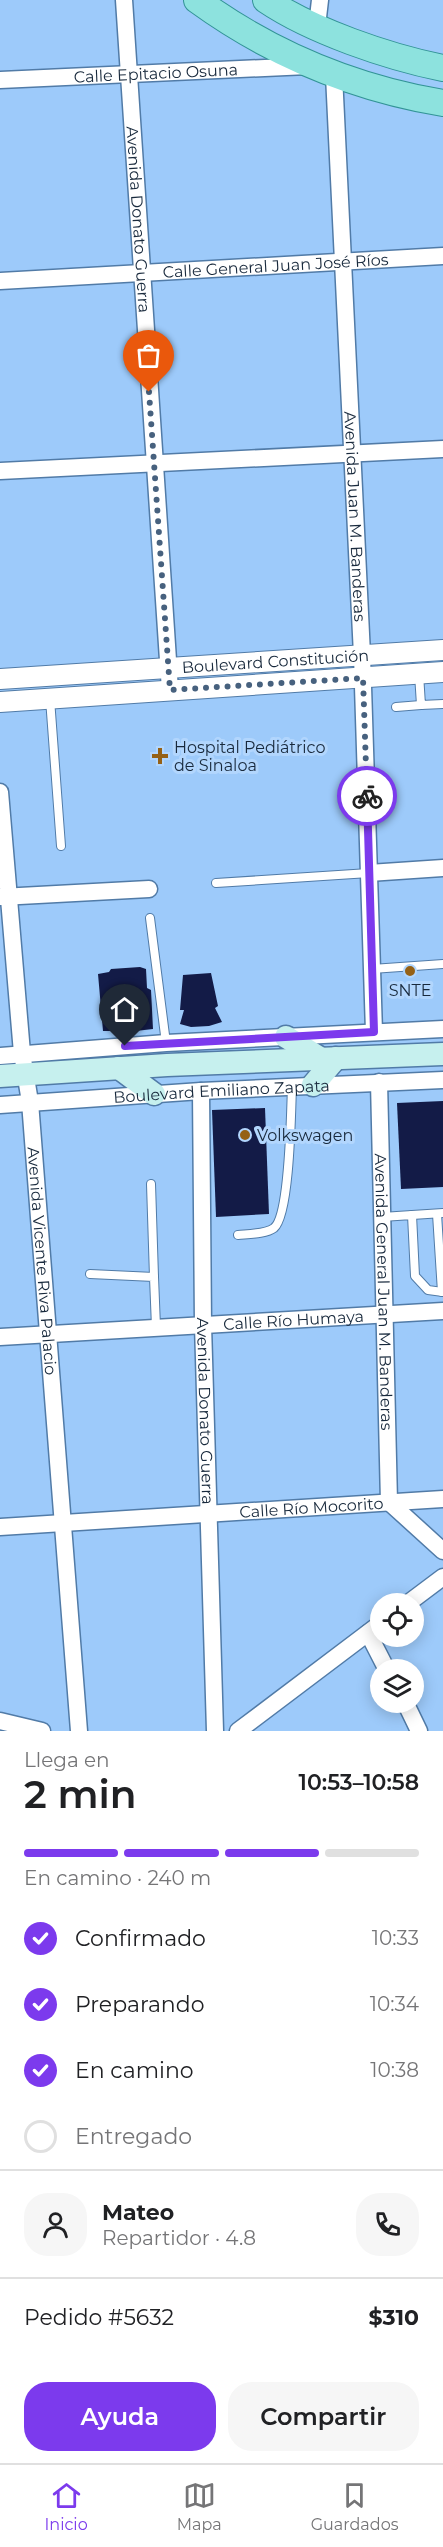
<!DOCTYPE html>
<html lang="es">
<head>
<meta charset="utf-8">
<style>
	body { margin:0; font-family:Montserrat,sans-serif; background:#f6f6f6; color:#202124; height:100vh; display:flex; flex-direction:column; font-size:22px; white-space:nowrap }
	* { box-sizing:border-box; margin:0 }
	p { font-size:20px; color:#757577 }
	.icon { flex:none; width:33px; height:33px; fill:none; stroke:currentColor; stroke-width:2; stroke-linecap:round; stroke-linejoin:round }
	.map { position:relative; height:1731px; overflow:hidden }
	.sheet { display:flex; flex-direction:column; background:#fff; flex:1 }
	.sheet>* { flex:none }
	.fabs { position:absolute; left:370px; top:1593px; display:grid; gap:12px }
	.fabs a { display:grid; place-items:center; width:54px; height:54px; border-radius:50%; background:#fff; box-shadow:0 3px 15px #0003; font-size:30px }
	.pin { position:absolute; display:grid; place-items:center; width:51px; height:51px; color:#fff; margin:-62px -26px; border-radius:50% 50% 50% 0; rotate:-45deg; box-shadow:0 0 6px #0007 }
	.pin .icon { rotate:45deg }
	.courier { position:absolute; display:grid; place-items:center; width:60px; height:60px; margin:-30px; border:4px solid #7c3aed; border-radius:50%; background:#fff; color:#222; box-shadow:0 2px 8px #0007 }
	.overview em { font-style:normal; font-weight:600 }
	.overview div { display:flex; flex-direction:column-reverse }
	.overview { display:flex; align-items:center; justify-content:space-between; height:102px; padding:0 24px }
	h1 { font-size:39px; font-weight:600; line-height:45px }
	.bar { display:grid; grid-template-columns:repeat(4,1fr); gap:9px 6px; align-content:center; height:72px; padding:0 24px }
	.bar i { height:8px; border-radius:4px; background:#e0e0e0 }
	.bar .on { background:#7c3aed }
	.bar p { grid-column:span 4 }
	.line { display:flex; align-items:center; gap:15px; padding:0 24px; border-top:2px solid #e0e0e0 }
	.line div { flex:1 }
	.round { display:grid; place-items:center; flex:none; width:63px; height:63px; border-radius:24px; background:#f6f6f6 }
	ol { padding:0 24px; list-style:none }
	li { display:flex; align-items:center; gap:18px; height:66px }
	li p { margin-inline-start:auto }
	li .icon { padding:6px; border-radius:50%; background:#7c3aed; color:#fff; stroke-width:4 }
	li:last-child { color:#757577 }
	li i { width:33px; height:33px; border:3px solid #e0e0e0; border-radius:50% }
	.cta { display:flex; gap:12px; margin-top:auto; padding:12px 24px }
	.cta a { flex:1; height:69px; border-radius:24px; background:#7c3aed; color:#fff; font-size:24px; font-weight:600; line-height:69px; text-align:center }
	.cta a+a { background:#f6f6f6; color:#202124 }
	.menu { display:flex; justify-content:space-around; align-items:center; height:84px; border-top:2px solid #e0e0e0; background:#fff; font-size:16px; color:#757577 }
	.menu a { display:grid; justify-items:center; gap:3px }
	.menu .on { color:#7c3aed }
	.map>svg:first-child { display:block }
	.building { fill:#131b47 }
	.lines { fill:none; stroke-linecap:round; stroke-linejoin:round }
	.service-casing { stroke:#517ba7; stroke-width:10 }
	.minor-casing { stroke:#517ba7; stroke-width:19 }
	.tertiary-casing { stroke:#517ba7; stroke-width:22 }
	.secondary-casing { stroke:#517ba7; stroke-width:25 }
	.primary-casing { stroke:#339497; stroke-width:28 }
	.service { stroke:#fff; stroke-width:8 }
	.minor { stroke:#fff; stroke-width:16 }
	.tertiary { stroke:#fff; stroke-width:20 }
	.secondary { stroke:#c6f0ee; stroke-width:22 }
	.primary { stroke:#8de2de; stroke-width:26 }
	.done { stroke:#47617e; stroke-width:6; stroke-dasharray:0 10.8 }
	.route { stroke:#7c3aed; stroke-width:8 }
	.poi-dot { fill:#956115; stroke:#b2d6fd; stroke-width:2 }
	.labels { text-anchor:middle; stroke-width:6; stroke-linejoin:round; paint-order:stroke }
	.street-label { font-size:16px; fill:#18293c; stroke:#b2d6fd }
	.poi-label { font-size:16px; fill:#18293c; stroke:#b2d6fd; text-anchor:start }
</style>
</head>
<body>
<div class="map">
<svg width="443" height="1731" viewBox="0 0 443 1731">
	<rect width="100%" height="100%" fill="#9dcafa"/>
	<g class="building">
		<polygon points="140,967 146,969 147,988 151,990 153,1029 118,1033 114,1031 103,1031 98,974 109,972 111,969"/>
		<polygon points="211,973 218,1006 215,1008 222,1022 209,1026 191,1027 180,1024 184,1010 180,1010 183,975"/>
		<polygon points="443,1101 443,1187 401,1189 397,1103"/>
		<polygon points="265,1108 269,1214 216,1217 212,1110"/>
	</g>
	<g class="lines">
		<defs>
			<g id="service">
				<polyline points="419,674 421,705 443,704"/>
				<polyline points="50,699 61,846"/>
				<polyline points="396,707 421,705"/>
				<polyline points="216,883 369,873"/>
				<polyline points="150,918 166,1043"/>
				<polyline points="372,969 443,964"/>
				<polyline points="151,1184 154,1277"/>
				<polyline points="437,1214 442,1292"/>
				<polyline points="412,1215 443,1213"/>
				<polyline points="382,1217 412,1215 415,1276 428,1290 443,1292"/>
				<path d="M238 1235C249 1234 266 1234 274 1228 290 1215 291 1110 292 1086"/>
				<polyline points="90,1274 154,1277 156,1327"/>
			</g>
			<g id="minor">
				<path id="s1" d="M124 0 170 690"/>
				<polyline points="317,26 320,0"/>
				<path id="s2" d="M334 75 362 655 374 1032"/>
				<path id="s3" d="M0 80 308 66"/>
				<path id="s4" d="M0 281 443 256"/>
				<polyline points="0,471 443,449"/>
				<path id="s5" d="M0 792 22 1053 30 1102 79 1731"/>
				<polyline points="369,873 443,868"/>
				<polyline points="1,897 149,889"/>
				<polyline points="0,1056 166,1043 443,1029"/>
				<path id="s6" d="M379 1082 389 1502 443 1551"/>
				<path id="s7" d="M201 1091 203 1325 215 1731"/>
				<path id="s8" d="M0 1105 201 1091 443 1080"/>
				<path id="s9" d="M0 1337 443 1311"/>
				<path id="s10" d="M0 1527 443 1499"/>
				<polyline points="407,1604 443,1577"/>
				<polyline points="368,1633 387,1670"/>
				<polyline points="405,1702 419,1731"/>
				<polyline points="0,1721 42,1731"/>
				<polyline points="238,1731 381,1623"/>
			</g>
			<g id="tertiary">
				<path id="s11" d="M0 679 443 650"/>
				<polyline points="0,702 443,672"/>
			</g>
			<g id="secondary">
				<polyline points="286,1037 320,1058"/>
				<polyline points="119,1068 154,1094"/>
				<polyline points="0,1076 167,1065 443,1054"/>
				<polyline points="313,1085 336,1058"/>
			</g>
			<g id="primary">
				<path d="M197 0C270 53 354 88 443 103"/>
				<path d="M266 0C312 31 388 57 443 68"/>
			</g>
		</defs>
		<use href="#service" class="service-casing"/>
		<use href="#minor" class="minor-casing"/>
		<use href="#tertiary" class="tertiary-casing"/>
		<use href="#secondary" class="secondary-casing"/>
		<use href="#primary" class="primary-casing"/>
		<use href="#service" class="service"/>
		<use href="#minor" class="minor"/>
		<use href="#tertiary" class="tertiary"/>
		<use href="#secondary" class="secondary"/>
		<use href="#primary" class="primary"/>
	</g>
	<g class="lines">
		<polyline class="done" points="149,392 170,690 363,678 367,796"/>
		<polyline class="route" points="125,1046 374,1032 367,796"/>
	</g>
	<g class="poi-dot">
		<path d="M157 747h6v6h6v6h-6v6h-6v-6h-6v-6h6z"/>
		<circle cx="410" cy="971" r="6"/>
		<circle cx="245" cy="1135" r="6"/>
	</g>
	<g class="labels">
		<g class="street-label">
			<text dy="6" stroke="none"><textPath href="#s3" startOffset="156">Calle Epitacio Osuna</textPath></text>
			<text dy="6" stroke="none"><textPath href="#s1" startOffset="220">Avenida Donato Guerra</textPath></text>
			<text dy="6" stroke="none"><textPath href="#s4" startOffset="276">Calle General Juan José Ríos</textPath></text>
			<text dy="6" stroke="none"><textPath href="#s2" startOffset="442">Avenida Juan M. Banderas</textPath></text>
			<text dy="6" stroke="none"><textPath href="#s11" startOffset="276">Boulevard Constitución</textPath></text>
			<text dy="6" stroke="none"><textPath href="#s8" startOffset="222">Boulevard Emiliano Zapata</textPath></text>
			<text dy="6" stroke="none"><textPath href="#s5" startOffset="471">Avenida Vicente Riva Palacio</textPath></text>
			<text dy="6" stroke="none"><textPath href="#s6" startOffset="210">Avenida General Juan M. Banderas</textPath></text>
			<text dy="6" stroke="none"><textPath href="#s9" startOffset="294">Calle Río Humaya</textPath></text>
			<text dy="6" stroke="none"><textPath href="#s7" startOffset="320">Avenida Donato Guerra</textPath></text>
			<text dy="6" stroke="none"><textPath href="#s10" startOffset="312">Calle Río Mocorito</textPath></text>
		</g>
		<g class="poi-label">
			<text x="174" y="753">Hospital Pediátrico<tspan x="174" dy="18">de Sinaloa</tspan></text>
			<text x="410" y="996" text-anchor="middle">SNTE</text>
			<text x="257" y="1141">Volkswagen</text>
		</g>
	</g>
</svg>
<div class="fabs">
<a><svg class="icon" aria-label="locate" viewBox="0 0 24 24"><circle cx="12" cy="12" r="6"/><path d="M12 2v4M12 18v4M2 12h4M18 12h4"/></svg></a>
<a><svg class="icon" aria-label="layers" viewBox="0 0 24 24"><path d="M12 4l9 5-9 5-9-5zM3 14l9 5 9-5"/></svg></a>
</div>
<div class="pin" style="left:149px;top:392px;background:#ea580c"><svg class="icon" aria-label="bag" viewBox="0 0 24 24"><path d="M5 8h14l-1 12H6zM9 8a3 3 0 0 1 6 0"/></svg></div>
<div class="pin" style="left:125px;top:1046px;background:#1f2937"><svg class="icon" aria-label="home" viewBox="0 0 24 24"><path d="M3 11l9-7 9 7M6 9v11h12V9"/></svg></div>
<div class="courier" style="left:367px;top:796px"><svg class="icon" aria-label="bike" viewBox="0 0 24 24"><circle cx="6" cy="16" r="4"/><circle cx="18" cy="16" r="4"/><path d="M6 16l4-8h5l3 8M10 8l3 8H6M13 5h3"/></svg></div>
</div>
<section class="sheet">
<div class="overview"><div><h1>2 min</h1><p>Llega en</p></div><em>10:53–10:58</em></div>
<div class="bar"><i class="on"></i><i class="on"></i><i class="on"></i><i></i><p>En camino · 240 m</p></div>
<ol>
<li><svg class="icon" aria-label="check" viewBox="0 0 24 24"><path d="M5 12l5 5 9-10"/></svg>Confirmado<p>10:33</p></li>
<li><svg class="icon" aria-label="check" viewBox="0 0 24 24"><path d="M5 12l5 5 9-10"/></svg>Preparando<p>10:34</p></li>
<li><svg class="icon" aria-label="check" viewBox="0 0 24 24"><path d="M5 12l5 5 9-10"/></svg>En camino<p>10:38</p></li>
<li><i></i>Entregado</li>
</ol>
<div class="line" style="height:108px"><a class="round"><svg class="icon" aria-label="person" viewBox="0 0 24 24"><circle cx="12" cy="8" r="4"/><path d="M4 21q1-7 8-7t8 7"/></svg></a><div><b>Mateo</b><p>Repartidor · 4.8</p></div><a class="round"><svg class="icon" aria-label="phone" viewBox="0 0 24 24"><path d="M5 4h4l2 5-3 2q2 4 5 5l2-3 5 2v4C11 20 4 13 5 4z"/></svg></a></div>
<div class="line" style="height:78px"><div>Pedido #5632</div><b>$310</b></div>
<div class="cta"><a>Ayuda</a><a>Compartir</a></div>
</section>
<nav class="menu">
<a class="on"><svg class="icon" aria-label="home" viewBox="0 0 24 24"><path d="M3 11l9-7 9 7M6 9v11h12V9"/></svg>Inicio</a>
<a><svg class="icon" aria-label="map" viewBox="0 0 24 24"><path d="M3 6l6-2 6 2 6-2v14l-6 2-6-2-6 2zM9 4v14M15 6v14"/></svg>Mapa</a>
<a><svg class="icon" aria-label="saved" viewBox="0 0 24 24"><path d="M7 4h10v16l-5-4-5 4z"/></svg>Guardados</a>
</nav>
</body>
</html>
